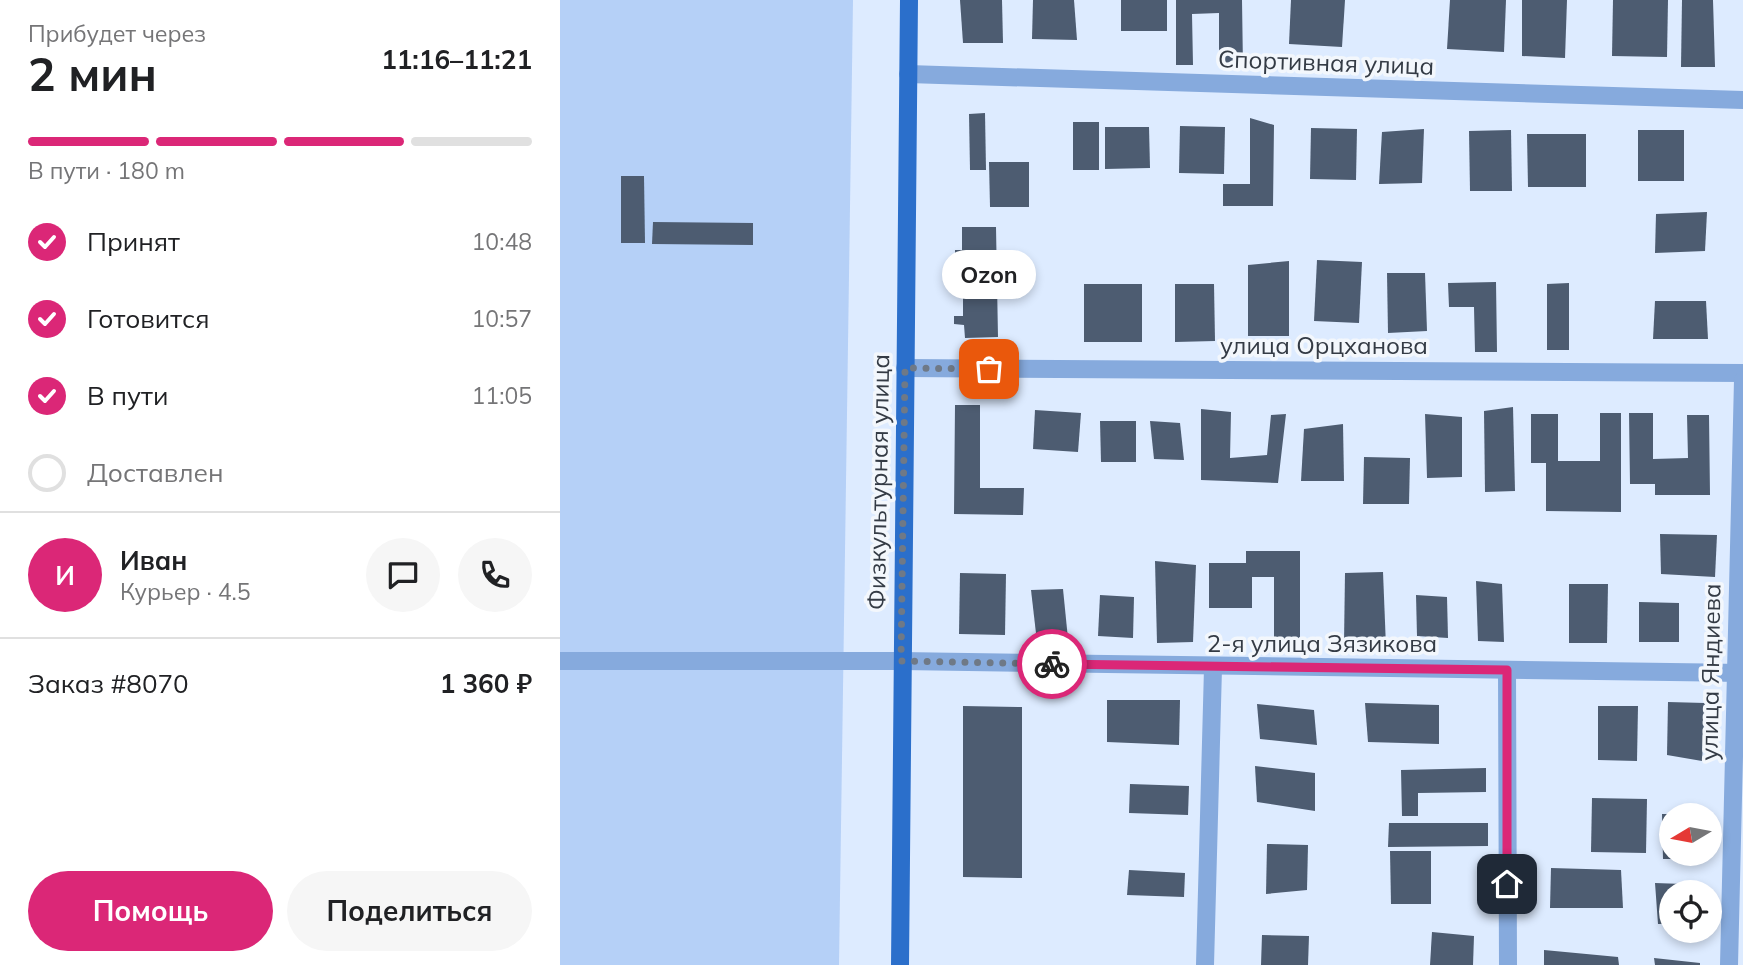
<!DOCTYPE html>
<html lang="ru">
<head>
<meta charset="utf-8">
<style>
	body { margin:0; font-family:Mulish,sans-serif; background:#f6f6f6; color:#202124; height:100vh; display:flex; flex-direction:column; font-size:26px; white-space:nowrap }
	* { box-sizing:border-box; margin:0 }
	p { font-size:23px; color:#757577 }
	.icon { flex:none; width:38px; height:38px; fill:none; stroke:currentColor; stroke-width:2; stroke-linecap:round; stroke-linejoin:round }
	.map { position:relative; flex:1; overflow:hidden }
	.details { display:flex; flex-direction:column; background:#fff; width:560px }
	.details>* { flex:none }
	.needle { width:46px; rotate:260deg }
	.tools { position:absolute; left:1099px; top:803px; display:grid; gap:14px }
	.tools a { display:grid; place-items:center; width:63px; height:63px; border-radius:50%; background:#fff; box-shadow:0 4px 10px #0003; font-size:35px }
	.pin { position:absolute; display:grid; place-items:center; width:60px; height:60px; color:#fff; margin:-30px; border-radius:14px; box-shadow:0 4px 10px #0006 }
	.courier { position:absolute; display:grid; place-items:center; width:70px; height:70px; margin:-35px; border:5px solid #db2777; border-radius:50%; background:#fff; color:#222; box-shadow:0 2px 9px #0007 }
	.bubble { position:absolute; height:49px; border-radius:24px; background:#fff; box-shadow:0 4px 10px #0003; font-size:23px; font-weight:700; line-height:49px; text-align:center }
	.head em { font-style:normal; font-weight:700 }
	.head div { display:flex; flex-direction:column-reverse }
	.head { display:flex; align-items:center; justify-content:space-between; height:119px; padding:0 28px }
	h1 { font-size:46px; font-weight:700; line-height:52px }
	.bar { display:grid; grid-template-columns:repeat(4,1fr); gap:10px 7px; align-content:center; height:84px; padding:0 28px }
	.bar i { height:9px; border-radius:5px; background:#e0e0e0 }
	.bar .on { background:#db2777 }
	.bar p { grid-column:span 4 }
	.line { display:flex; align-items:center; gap:18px; padding:0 28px; border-top:2px solid #e0e0e0 }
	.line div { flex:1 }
	.round { display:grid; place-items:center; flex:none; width:74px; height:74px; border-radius:37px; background:#f6f6f6 }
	ol { padding:0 28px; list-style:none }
	li { display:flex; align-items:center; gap:21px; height:77px }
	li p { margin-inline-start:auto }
	li .icon { padding:7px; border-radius:50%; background:#db2777; color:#fff; stroke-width:4 }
	li:last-child { color:#757577 }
	li i { width:38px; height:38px; border:4px solid #e0e0e0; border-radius:50% }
	.button { display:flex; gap:14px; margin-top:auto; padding:14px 28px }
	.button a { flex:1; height:80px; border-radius:42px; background:#db2777; color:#fff; font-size:28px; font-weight:700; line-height:80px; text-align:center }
	.button a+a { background:#f6f6f6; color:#202124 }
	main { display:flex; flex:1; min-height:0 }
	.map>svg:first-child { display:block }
	.green { fill:#b5d0f7 }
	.building { fill:#4d5c71 }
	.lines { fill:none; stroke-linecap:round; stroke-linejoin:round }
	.minor { stroke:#86aadd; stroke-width:18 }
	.major { stroke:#2b6fcb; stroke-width:18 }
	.done { stroke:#6f7986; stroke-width:7; stroke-dasharray:0 12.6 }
	.route { stroke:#db2777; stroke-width:9 }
	.labels { text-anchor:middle; stroke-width:7; stroke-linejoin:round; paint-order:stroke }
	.street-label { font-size:24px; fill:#343b45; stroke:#f3f7fc }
</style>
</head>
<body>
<main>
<section class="details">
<div class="head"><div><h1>2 мин</h1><p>Прибудет через</p></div><em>11:16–11:21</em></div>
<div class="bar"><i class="on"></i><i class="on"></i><i class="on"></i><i></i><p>В пути · 180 m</p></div>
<ol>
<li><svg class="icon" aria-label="check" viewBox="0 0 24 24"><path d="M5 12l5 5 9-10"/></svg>Принят<p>10:48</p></li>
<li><svg class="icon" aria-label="check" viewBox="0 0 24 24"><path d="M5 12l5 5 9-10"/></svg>Готовится<p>10:57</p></li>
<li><svg class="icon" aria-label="check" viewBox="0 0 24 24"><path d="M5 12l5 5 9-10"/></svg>В пути<p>11:05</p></li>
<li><i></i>Доставлен</li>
</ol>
<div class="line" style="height:126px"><b class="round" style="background:#db2777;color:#fff">И</b><div><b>Иван</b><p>Курьер · 4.5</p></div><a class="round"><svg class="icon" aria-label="chat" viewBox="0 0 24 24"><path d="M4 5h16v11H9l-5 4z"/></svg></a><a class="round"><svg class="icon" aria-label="phone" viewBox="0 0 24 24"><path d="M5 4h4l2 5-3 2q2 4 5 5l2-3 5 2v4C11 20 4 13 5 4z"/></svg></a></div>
<div class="line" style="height:91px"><div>Заказ #8070</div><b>1 360 ₽</b></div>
<div class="button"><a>Помощь</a><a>Поделиться</a></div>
</section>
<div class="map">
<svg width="1183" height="965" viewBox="0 0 1183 965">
	<rect width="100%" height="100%" fill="#ddebff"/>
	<polygon class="green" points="0,0 293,0 279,965 0,965"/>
	<g class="building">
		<polygon points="400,0 442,0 443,43 403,43"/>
		<polygon points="473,0 514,0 517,40 472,39"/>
		<rect x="561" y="0" width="46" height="31"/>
		<polygon points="616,0 682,0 683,68 659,68 659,13 632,14 633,65 616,65"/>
		<polygon points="731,0 785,0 782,47 729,44"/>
		<polygon points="890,0 946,0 944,52 887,49"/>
		<polygon points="962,0 1007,0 1005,58 962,56"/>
		<polygon points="1053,0 1108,0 1107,57 1052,56"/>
		<polygon points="1122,0 1153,0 1155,67 1121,67"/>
		<polygon points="425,113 426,170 410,170 409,114"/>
		<polygon points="690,118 714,125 713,206 663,206 663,184 690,184"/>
		<rect x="513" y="122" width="26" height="48"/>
		<polygon points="620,126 665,127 664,174 619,173"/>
		<polygon points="545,127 589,127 590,168 545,169"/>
		<polygon points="751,128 797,129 796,180 750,179"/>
		<polygon points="864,129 862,183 819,184 822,132"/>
		<polygon points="951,130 952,191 910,191 909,131"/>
		<rect x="1078" y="130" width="46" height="51"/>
		<polygon points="967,134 1026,134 1026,187 968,187"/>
		<polygon points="429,162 469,162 469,207 430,207"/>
		<polygon points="61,176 84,176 85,243 61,243"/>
		<polygon points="1147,212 1145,251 1095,253 1096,214"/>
		<polygon points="93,222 193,223 193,245 92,244"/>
		<polygon points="402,227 436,227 438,337 405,338 404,325 394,324 394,316 403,316 403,261 395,261 395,250 402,250"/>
		<polygon points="757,260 802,262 799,323 754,321"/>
		<polygon points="729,261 729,336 688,336 688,265"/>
		<polygon points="827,273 865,273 867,331 828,333"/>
		<polygon points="936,282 937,352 915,352 914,307 889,307 888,283"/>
		<polygon points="1009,283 1009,350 987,350 987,284"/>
		<rect x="524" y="284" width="58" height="58"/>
		<polygon points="615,284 654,284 655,341 615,342"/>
		<polygon points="1095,301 1146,301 1148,339 1093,339"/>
		<polygon points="395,405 420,405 420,488 464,488 463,515 394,514"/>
		<polygon points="953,407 955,491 925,492 924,411"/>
		<polygon points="641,409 671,412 670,458 707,455 711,415 726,414 718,483 641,480"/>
		<polygon points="475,410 521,413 518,452 473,449"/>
		<polygon points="1040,413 1061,413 1061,512 986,511 986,463 971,463 971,414 998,414 998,461 1040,461"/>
		<polygon points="1069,413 1093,413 1093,459 1128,458 1127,415 1149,415 1150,495 1095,495 1095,484 1070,484"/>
		<polygon points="865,414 902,417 902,477 867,478"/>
		<polygon points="540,421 576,421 576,462 541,462"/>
		<polygon points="590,421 620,423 624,460 594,459"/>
		<polygon points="783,424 784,481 741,481 744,429"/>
		<polygon points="804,457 850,458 849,504 803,504"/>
		<polygon points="1100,534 1157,535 1155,577 1101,574"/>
		<polygon points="686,551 740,551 740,647 714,647 714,577 692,577 692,608 649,608 649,563 686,563"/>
		<polygon points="595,561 636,565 633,642 597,643"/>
		<polygon points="823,572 826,647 784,643 785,573"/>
		<polygon points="400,573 446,574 445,635 399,634"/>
		<polygon points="916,581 942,584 944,642 918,641"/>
		<polygon points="1009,584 1048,584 1047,643 1009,643"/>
		<polygon points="503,589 508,639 477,642 471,590"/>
		<polygon points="540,595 574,597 573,638 538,636"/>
		<polygon points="856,595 887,597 888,638 857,636"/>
		<polygon points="1079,602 1119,603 1119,642 1079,642"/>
		<polygon points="547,700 620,700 619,745 547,742"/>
		<polygon points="1108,702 1145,703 1142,761 1107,755"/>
		<polygon points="805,703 879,705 879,744 808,742"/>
		<polygon points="697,704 754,710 757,745 700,739"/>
		<polygon points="403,706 462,707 462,878 403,877"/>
		<polygon points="1038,706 1078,706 1077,761 1038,760"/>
		<polygon points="695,766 755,773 755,811 697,802"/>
		<polygon points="926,768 926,792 858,793 858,816 842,816 841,770"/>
		<polygon points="570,784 629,786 628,815 569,813"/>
		<polygon points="1032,798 1087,799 1086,853 1031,852"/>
		<polygon points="1102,814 1111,814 1111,854 1137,854 1137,859 1103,859"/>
		<polygon points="829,823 928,823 928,846 828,847"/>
		<polygon points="707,844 748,845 747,890 706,894"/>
		<polygon points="830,851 871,851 871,904 831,904"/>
		<polygon points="991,868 1061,870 1063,908 990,908"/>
		<polygon points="569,870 625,873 624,897 567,895"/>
		<polygon points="1095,883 1123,884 1124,892 1111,892 1111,924 1098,924"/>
		<polygon points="872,932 914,936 913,965 870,965"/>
		<polygon points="702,935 749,936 748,965 701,965"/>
		<polygon points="984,950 1058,957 1059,965 984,965"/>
		<polygon points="1094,958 1140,963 1140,965 1095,965"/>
	</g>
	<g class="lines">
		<g class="minor">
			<polyline points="348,74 1183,100"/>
			<polyline points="345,368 1183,373"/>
			<polyline points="0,661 341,661 1183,673"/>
			<polyline points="947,670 948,965"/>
			<polyline points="645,965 653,668"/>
			<polyline points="1169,965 1183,380"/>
		</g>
		<polyline class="major" points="340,965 349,0"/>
	</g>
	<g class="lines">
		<polyline class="done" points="429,369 345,368 341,661 492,664"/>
		<polyline class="route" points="492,664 947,670 947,884"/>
	</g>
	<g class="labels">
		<g class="street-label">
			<text transform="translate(766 63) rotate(2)" y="8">Спортивная улица</text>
			<text x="764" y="354">улица Орцханова</text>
			<text transform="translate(319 482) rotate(-89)" y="8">Физкультурная улица</text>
			<text x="762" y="652">2-я улица Зязикова</text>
			<text transform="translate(1151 672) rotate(-89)" y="8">улица Яндиева</text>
		</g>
	</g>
</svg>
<div class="tools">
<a><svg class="needle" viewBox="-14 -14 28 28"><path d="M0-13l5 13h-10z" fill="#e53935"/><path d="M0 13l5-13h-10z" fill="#757577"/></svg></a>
<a><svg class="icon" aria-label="locate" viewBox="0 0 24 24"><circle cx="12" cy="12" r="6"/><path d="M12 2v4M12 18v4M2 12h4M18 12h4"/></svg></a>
</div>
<div class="pin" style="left:429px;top:369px;background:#ea580c"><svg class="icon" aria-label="bag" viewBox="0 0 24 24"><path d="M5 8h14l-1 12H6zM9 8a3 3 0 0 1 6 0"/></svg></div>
<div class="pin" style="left:947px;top:884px;background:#1f2937"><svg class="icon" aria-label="home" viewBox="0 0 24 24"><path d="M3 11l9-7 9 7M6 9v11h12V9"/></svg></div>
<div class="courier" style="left:492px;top:664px"><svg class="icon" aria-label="bike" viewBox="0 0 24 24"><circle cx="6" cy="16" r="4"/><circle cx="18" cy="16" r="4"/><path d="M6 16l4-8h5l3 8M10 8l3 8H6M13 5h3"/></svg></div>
<div class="bubble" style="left:382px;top:250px;width:94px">Ozon</div>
</div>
</main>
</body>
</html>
